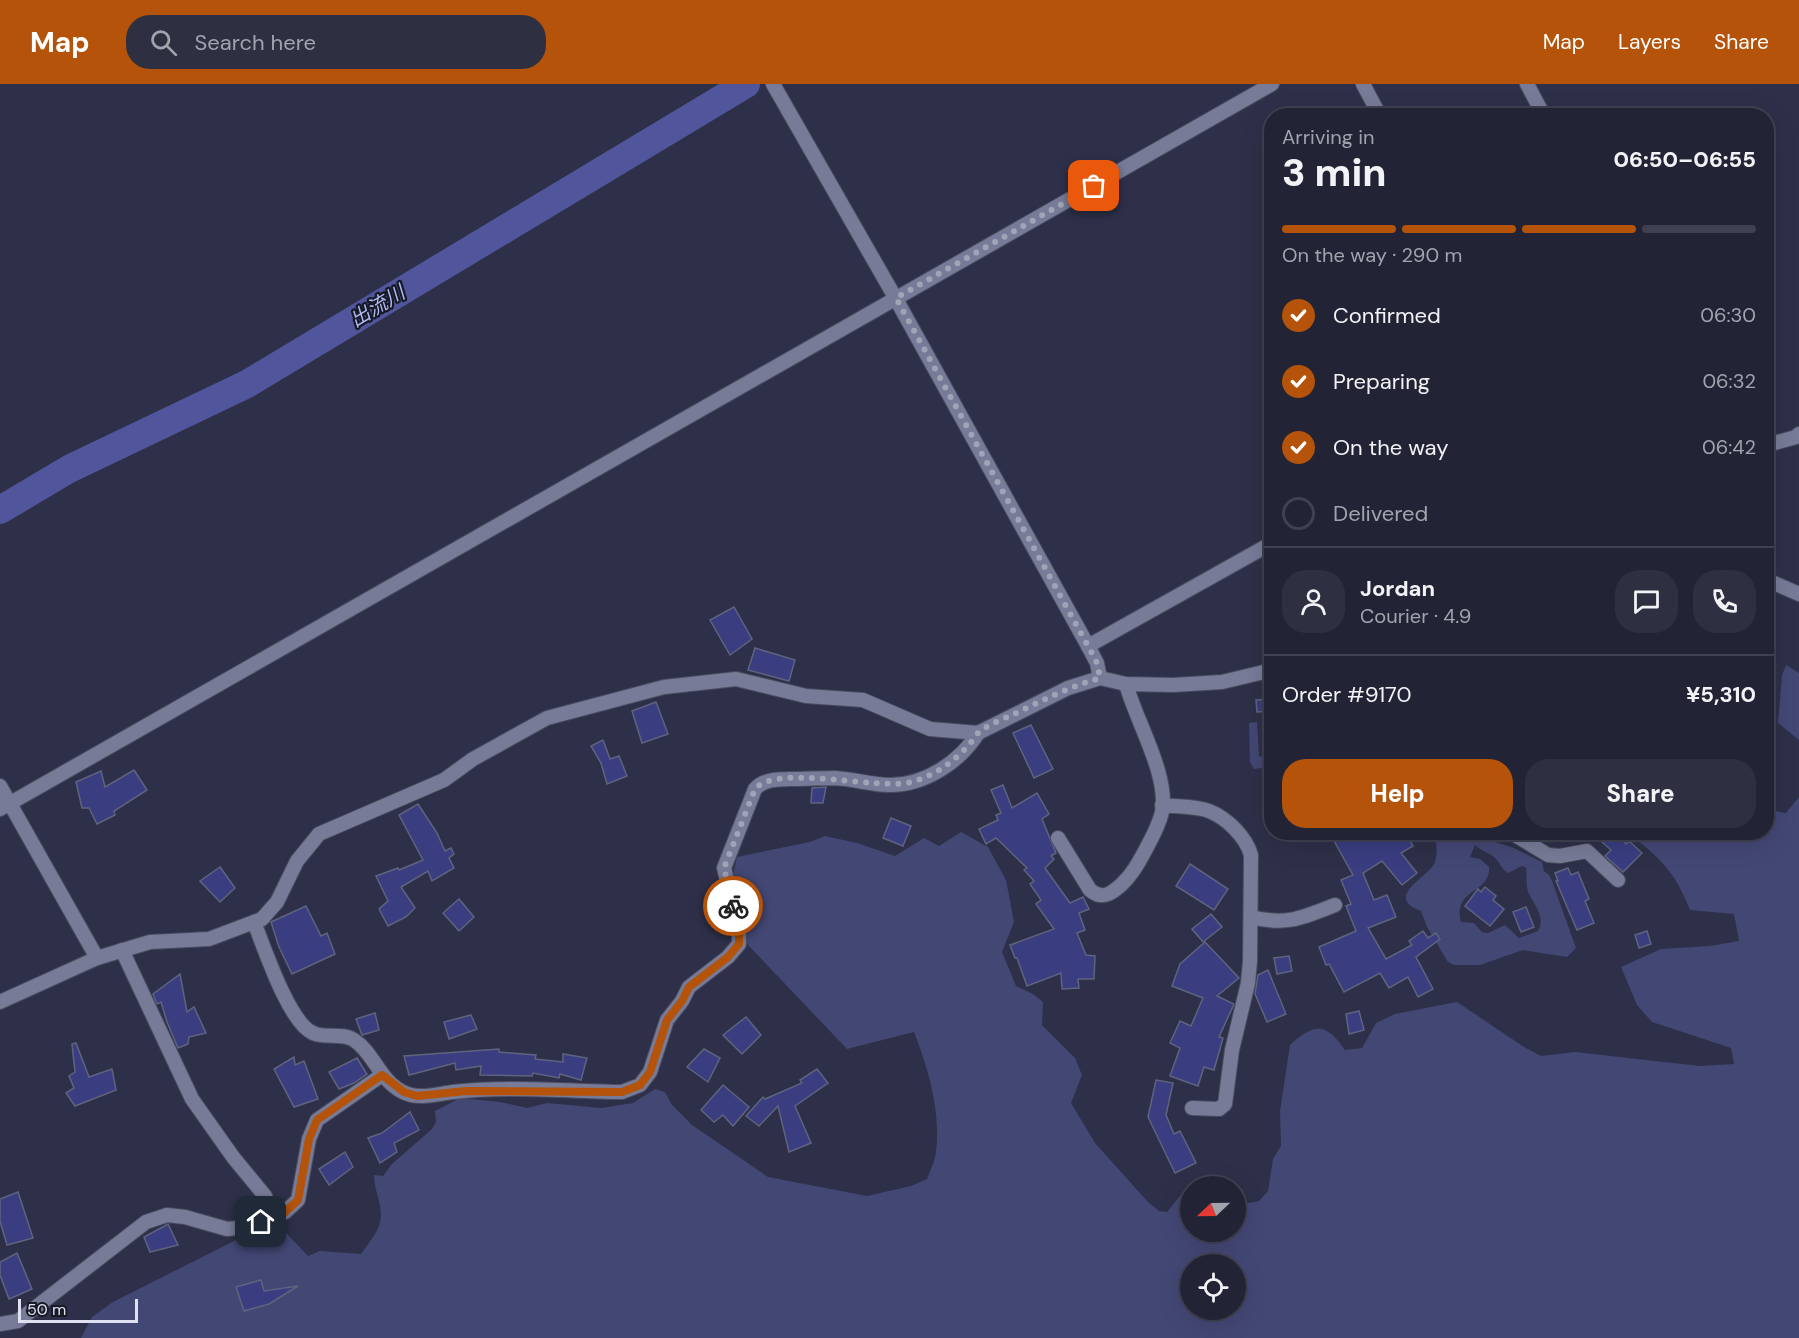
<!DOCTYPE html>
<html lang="en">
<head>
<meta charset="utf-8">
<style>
	body { margin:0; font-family:"DM Sans","Noto Sans JP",sans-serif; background:#2e3042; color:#f1f3f6; height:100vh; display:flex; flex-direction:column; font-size:22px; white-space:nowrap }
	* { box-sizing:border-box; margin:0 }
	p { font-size:20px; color:#a2a4ad }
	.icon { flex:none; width:33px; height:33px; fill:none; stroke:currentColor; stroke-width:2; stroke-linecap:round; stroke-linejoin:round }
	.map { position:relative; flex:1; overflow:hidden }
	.details { position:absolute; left:1264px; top:24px; width:510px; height:732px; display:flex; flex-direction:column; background:#222436; border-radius:24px; box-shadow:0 6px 24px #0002,0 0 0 2px #3f4151 }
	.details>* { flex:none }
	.needle { width:39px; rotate:248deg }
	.controls { position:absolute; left:1180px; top:1092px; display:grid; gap:12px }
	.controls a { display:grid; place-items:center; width:66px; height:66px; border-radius:50%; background:#222436; box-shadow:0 6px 24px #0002,0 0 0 2px #3f4151; font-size:30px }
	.scale { position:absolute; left:18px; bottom:15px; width:120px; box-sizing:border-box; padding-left:6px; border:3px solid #dfe1f1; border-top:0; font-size:16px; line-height:21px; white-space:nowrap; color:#dfe1f1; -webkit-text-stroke:4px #171924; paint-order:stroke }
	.pin { position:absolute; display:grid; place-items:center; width:51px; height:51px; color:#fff; margin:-26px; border-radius:12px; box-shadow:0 3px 9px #0006 }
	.courier { position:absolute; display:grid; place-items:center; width:60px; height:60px; margin:-30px; border:4px solid #b45309; border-radius:50%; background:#fff; color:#222; box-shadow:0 2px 8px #0007 }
	.head em { font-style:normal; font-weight:800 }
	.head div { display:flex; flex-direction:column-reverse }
	.head { display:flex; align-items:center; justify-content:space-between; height:102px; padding:0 18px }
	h1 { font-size:39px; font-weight:800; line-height:45px }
	.bar { display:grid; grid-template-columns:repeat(4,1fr); gap:9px 6px; align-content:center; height:72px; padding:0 18px }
	.bar i { height:8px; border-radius:4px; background:#3f4151 }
	.bar .current { background:#b45309 }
	.bar p { grid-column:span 4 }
	.line { display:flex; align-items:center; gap:15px; padding:0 18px; border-top:2px solid #3f4151 }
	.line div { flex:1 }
	.round { display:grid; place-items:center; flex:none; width:63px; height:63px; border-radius:24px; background:#2e3042 }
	ol { padding:0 18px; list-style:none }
	li { display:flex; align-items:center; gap:18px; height:66px }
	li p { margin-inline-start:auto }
	li .icon { padding:6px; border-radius:50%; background:#b45309; color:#fff; stroke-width:4 }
	li:last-child { color:#a2a4ad }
	li i { width:33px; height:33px; border:3px solid #3f4151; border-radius:50% }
	.cta { display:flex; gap:12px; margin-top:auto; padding:12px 18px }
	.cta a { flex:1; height:69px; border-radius:24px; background:#b45309; color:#fff; font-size:24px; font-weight:800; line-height:69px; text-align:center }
	.cta a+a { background:#2e3042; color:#f1f3f6 }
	header { display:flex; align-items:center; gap:36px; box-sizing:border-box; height:84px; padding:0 30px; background:#b45309; color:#fff }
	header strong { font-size:28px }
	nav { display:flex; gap:33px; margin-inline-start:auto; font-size:21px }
	.search { width:420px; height:54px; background:#2e3042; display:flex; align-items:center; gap:15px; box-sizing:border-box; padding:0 21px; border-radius:24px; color:#a2a4ad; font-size:22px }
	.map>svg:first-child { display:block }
	.green { fill:#434774; fill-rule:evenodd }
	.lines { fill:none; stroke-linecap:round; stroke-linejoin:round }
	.river { stroke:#51559b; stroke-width:28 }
	.building { fill:#3a3d80; stroke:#5f637e; stroke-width:1.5 }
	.minor-casing { stroke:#4a4c60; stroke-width:16 }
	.minor { stroke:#777b97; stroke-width:14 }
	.done { stroke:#a1a3b6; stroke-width:6; stroke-dasharray:0 10.8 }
	.route { stroke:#b45309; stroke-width:8 }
	.labels { text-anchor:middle; stroke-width:4.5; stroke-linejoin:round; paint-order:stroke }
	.water-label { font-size:20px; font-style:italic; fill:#b2baf6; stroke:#171924 }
</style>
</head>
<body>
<header>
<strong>Map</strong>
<div class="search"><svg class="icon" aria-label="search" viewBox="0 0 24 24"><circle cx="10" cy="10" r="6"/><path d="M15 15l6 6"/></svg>Search here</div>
<nav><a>Map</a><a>Layers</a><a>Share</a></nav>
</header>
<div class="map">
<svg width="1799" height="1254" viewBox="0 0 1799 1254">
	<rect width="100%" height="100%" fill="#2d3048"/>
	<g class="green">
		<polygon points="1786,581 1799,589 1799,656 1778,639 1782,591"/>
		<polygon points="1257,638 1259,672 1272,676 1272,682 1254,685 1250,678 1249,639"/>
		<path d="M1799 713V1254H81L92 1233 113 1218 244 1152 277 1143 287 1150 308 1172 320 1167 361 1170C369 1158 381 1146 381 1131 381 1118 374 1105 374 1091L383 1092 392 1080 432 1045 436 1038 435 1027 460 1014 500 1018 527 1024 547 1019 601 1024 633 1019 655 1005 665 1008 672 1021 692 1041 768 1093 867 1112 911 1102 927 1095C930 1086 935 1077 936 1068 941 1028 928 984 914 948L847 965 748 861 731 801 737 773 810 758 825 752 857 759 895 772 924 754 939 762 961 748 988 763 1006 796 1014 838 1002 868 1016 902 1033 910 1043 918 1042 941 1075 974 1082 991 1071 1019 1095 1059 1148 1118 1159 1127 1167 1128 1191 1098 1217 1102H1191V1148H1236V1116L1243 1120 1259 1117 1268 1107 1273 1075 1281 1062 1280 1027 1290 961C1314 939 1326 938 1345 966L1362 964 1376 939 1395 930 1457 918 1524 963 1541 972 1575 968 1700 982 1734 980 1731 964 1652 938 1637 921 1621 883 1661 865 1710 862 1739 857 1734 830 1690 826C1675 787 1660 775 1629 749L1767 748V722L1773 727 1786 729ZM1191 1180H1236V1226H1191Z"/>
		<path d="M1435 749H1489L1495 758 1514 764 1542 778 1544 787 1549 791 1552 797 1576 864 1567 873 1523 866 1480 881H1454L1448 878 1427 843 1421 827C1382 812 1430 793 1435 778 1438 768 1436 758 1435 749ZM1475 761C1481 767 1488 768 1494 773 1500 778 1501 785 1508 789L1522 782 1526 784C1527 791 1526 801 1528 808 1534 821 1546 833 1538 847L1519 854 1505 841 1488 849 1482 848 1474 839 1461 838C1452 804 1491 810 1489 783L1480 775 1470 773Z"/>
	</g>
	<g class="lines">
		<polyline class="river" points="0,426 69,385 247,300 746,0"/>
	</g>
	<g class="building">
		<polygon points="734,523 752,555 730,571 710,536"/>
		<polygon points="755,564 795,576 789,597 748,586"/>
		<polygon points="1272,615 1272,627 1257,628 1256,616"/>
		<polygon points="656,618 668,650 642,659 632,627"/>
		<polygon points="1031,641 1053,685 1034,694 1013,649"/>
		<polygon points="603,656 610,675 619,672 627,692 607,700 601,679 591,662"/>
		<polygon points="134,686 147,706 114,727 115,731 97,740 89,724 82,724 76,698 101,687 105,703"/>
		<polygon points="1003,701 1012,724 1037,709 1049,730 1042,735 1056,769 1051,772 1054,775 1045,784 1070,819 1083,813 1089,825 1079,829 1085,846 1077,849 1086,871 1095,872 1094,895 1078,895 1079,904 1062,905 1061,889 1027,902 1017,874 1015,874 1010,861 1054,845 1036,820 1041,816 1030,800 1034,797 1024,786 1027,784 996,754 986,760 979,745 998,736 996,731 1001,729 991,706"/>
		<polygon points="826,703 823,719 811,719 812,704"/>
		<polygon points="418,720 437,749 445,767 451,764 454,770 449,774 454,784 432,797 428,787 401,803 415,824 406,833 388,842 379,825 388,817 376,792 398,784 399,786 423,776 399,731"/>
		<polygon points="891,734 911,742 903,762 883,754"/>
		<polygon points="1329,748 1405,748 1413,762 1401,769 1417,789 1402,801 1382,777 1363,789 1374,816 1387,811 1396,833 1368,844 1386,875 1412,861 1409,857 1423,847 1428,854 1436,849 1440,855 1416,873 1433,905 1418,913 1408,893 1389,904 1380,889 1344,908 1329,880 1326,881 1319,863 1356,847 1346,822 1351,820 1341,796 1353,791"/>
		<polygon points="1591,748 1614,748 1626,760 1629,757 1642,769 1623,788 1605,772 1611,766"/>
		<polygon points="1190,780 1228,805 1214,826 1176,802"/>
		<polygon points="220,783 235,804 220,818 200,797"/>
		<polygon points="1568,784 1571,791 1578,788 1589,815 1585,817 1594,839 1577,846 1556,797 1558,797 1555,789"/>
		<polygon points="1485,803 1496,812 1493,816 1504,825 1490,842 1465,822 1478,805 1481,808"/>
		<polygon points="459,815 474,833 459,847 443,829"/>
		<polygon points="306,822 321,852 327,849 335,870 292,890 279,863 271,838"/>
		<polygon points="1526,823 1534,843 1521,848 1513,828"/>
		<polygon points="1211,830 1222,843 1203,858 1192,845"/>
		<polygon points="1647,847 1651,860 1639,864 1635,851"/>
		<polygon points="1205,858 1239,894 1217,912 1234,920 1219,953 1223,954 1214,986 1204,983 1198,1002 1170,992 1180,964 1170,959 1180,937 1191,942 1203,914 1172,902 1180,880"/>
		<polygon points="1289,872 1292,887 1277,890 1274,874"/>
		<polygon points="1268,886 1286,930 1267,938 1255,910 1258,891"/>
		<polygon points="180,890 187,928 194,923 206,949 189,953 188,960 178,964 167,938 161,918 157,920 153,910"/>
		<polygon points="1359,927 1364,946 1349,950 1346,930"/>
		<polygon points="375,929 379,946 362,951 356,935"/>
		<polygon points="471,931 477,945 449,955 444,938"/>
		<polygon points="746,933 761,951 742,970 723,951"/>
		<polygon points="76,959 89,993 112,985 116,1006 75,1022 66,1009 74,1004 69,992 75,988 72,960"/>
		<polygon points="499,965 499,968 536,971 535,975 563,978 563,970 587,974 581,996 560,990 559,994 533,989 532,992 480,991 481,982 456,986 455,979 409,991 404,972"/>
		<polygon points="704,965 720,974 708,998 687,983"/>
		<polygon points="294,973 295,981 304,977 318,1015 294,1023 274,985"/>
		<polygon points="357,974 367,990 354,999 339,1005 329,988"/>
		<polygon points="817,985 828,999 795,1022 811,1059 789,1068 778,1022 759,1042 746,1032 763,1013 765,1015 802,999 800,996"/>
		<polygon points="1156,996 1173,999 1166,1031 1174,1050 1180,1047 1196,1079 1175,1089 1148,1033"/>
		<polygon points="723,1001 749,1023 733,1042 723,1031 714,1038 701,1026"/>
		<polygon points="410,1028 419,1046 394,1059 397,1068 380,1079 368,1054 382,1049"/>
		<polygon points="345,1068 353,1083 329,1101 319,1085"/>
		<polygon points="18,1108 33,1154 7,1161 0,1137 0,1115"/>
		<polygon points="168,1140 178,1161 150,1168 144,1153"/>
		<polygon points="17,1169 32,1205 9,1215 0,1191 0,1178"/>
		<polygon points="261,1196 264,1207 298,1202 269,1220 244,1227 236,1203"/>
	</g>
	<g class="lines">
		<defs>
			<g id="minor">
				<polyline points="773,0 896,215 1088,562 1097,579 1100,594"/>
				<polyline points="1363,0 1380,32"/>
				<polyline points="1527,0 1544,32"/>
				<polyline points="1767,361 1796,353 1799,350"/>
				<polyline points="1767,496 1799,510"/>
				<polyline points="1088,562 1272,459"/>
				<polyline points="0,702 97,874"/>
				<path d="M1162 721C1177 723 1196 722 1209 727 1227 734 1246 753 1251 771L1250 877 1248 899 1232 966 1225 1020 1219 1025 1192 1024"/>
				<polyline points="0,725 1272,0"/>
				<polyline points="1510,748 1548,771 1560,772 1587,767 1618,796"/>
				<path d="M1058 754 1090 806C1102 816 1111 810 1121 801 1133 790 1140 776 1147 763 1153 752 1159 741 1162 728 1169 691 1136 637 1126 600"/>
				<path d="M1251 833C1286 842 1302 834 1335 821"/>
				<path d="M254 838C264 863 289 939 313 949 325 955 342 948 354 956 374 969 379 996 403 1008 418 1016 437 1010 453 1008 508 1002 567 1007 622 1008L640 1001 650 988 667 936 682 917 689 903 728 873 739 860V844L724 784 755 705C764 695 776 696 789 695 804 695 820 694 835 694 854 695 872 701 890 701 925 701 960 678 978 649"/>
				<polyline points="122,866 192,1015 233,1073 265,1112 273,1132"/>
				<polyline points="0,918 97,874 150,858 209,855 262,835 277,818 297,777 319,750 444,696 473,675 547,634 664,603 736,595 806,612 863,616 930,645 978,649 1068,604 1100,594 1126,600 1173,601 1222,598 1272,586"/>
				<polyline points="0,1240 18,1237 146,1138 167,1131 185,1133 227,1145 249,1143 285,1128 298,1116 309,1055 317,1036 382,991"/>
			</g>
		</defs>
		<use href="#minor" class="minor-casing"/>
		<use href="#minor" class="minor"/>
	</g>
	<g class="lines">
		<path class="done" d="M733 822 724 784 755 705C778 679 876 707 911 698 934 692 952 679 968 662 972 658 975 652 979 648 988 641 1001 636 1012 631 1041 617 1069 603 1100 594L1097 579 1088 562 896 214 1094 102"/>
		<polyline class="route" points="261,1138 285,1128 298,1116 309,1055 317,1036 382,991 404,1008 417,1012 466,1007 622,1008 640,1001 650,988 667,936 682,917 689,903 728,873 739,860 739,844 733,822"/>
	</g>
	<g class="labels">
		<g class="water-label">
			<text transform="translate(377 222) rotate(-31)" y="7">出流川</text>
		</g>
	</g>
</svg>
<div class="controls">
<a><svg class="needle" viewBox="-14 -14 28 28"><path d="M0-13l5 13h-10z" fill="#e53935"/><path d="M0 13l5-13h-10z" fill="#a2a4ad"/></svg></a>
<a><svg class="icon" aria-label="locate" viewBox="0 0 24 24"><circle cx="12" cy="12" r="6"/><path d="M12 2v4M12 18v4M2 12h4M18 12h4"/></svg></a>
</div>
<div class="scale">50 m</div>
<div class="pin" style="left:1094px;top:102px;background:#ea580c"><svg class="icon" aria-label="bag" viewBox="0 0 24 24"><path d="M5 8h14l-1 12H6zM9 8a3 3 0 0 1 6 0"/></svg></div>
<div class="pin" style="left:261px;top:1138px;background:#1f2937"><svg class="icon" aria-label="home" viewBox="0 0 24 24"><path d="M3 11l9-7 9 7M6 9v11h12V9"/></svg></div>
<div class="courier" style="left:733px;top:822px"><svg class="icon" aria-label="bike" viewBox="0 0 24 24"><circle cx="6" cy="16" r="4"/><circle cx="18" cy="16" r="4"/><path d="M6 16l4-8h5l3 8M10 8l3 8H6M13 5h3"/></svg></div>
<section class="details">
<div class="head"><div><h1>3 min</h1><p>Arriving in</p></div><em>06:50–06:55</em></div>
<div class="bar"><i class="current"></i><i class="current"></i><i class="current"></i><i></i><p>On the way · 290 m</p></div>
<ol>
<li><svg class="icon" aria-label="check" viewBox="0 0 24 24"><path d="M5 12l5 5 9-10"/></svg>Confirmed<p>06:30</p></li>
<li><svg class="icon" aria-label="check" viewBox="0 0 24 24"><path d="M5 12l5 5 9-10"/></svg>Preparing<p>06:32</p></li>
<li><svg class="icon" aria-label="check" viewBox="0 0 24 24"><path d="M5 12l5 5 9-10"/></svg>On the way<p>06:42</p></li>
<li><i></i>Delivered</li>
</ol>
<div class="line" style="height:108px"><a class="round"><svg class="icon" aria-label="person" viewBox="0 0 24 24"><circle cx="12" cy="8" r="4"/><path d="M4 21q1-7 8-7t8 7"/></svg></a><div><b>Jordan</b><p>Courier · 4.9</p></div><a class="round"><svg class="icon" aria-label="chat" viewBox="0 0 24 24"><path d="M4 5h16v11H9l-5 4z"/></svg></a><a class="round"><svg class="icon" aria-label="phone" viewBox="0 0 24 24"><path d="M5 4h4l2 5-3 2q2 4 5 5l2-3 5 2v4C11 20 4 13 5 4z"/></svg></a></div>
<div class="line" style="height:78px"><div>Order #9170</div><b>¥5,310</b></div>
<div class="cta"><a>Help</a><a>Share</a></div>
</section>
</div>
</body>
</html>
